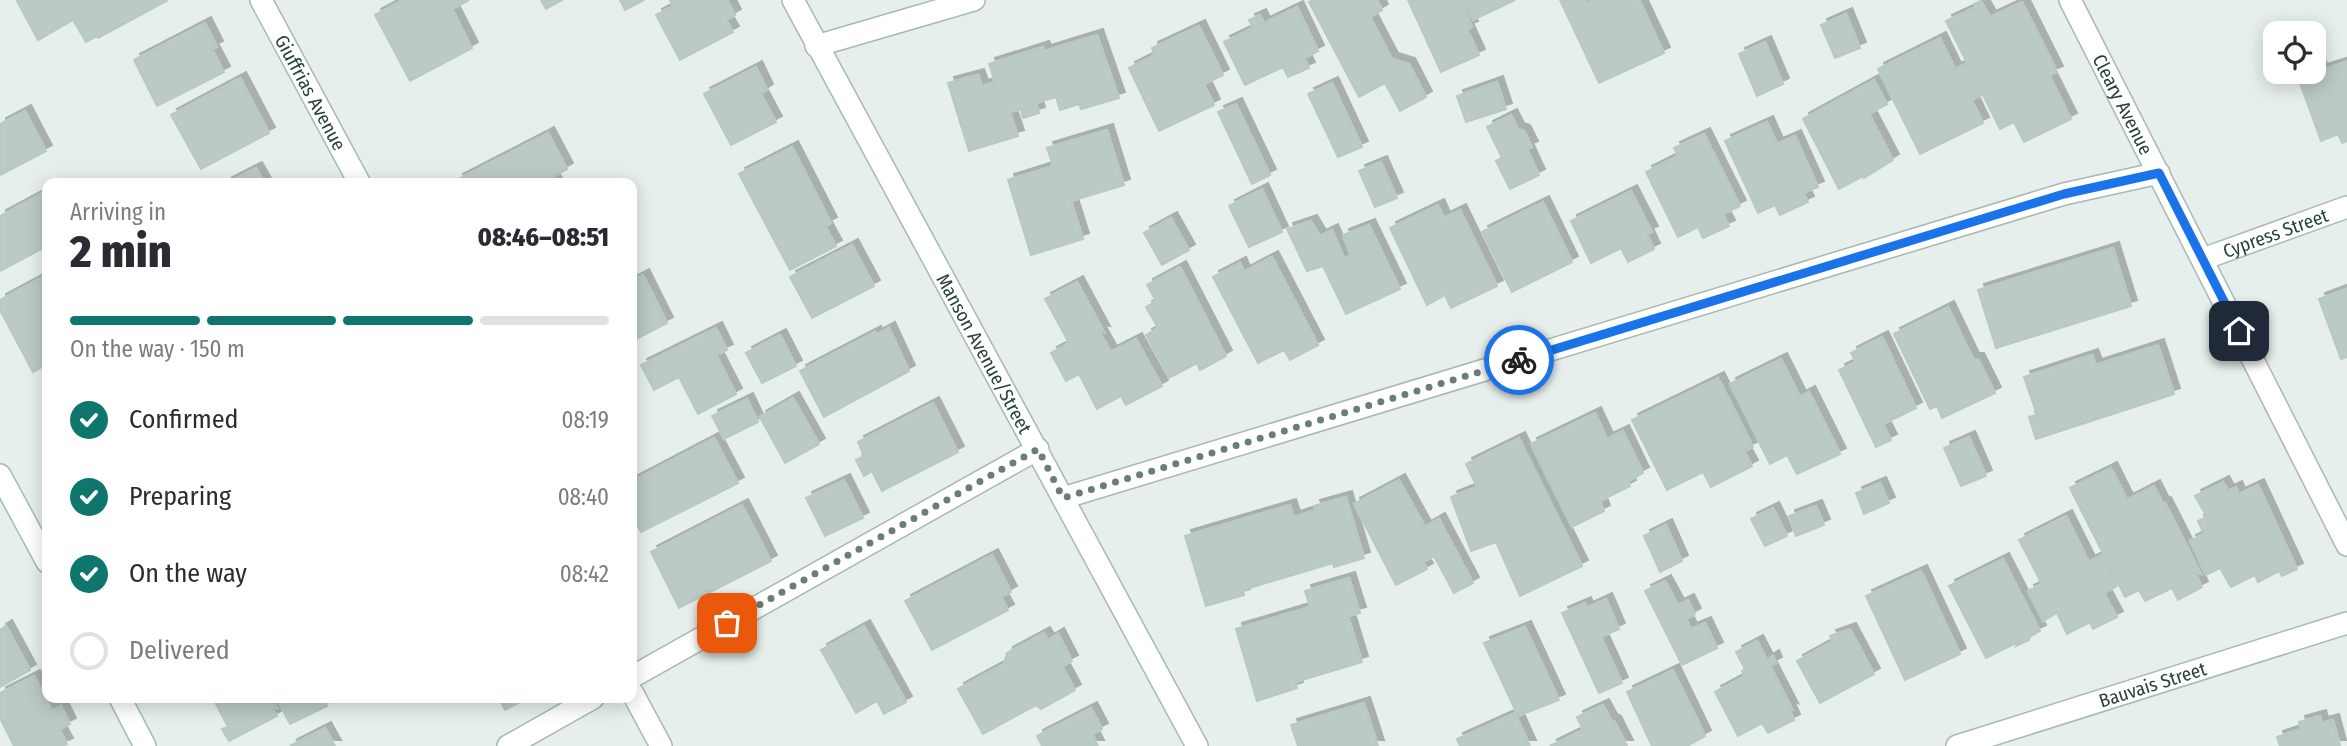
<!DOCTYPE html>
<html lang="en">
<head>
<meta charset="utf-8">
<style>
	body { margin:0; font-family:"Fira Sans Condensed",sans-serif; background:#f7f7f7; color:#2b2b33; height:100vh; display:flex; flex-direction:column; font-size:26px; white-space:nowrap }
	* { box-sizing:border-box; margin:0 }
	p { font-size:23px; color:#7c7c81 }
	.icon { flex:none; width:38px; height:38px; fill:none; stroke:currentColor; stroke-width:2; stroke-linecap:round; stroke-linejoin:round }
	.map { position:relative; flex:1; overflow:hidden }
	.sheet { position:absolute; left:42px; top:178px; width:595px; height:525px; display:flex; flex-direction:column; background:#fff; border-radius:14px; box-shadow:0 4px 18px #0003 }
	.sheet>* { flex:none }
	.fabs { position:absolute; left:2263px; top:21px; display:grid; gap:14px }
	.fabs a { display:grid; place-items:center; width:63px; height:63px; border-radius:14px; background:#fff; box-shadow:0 4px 18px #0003; font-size:35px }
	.pin { position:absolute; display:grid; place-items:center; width:60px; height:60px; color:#fff; margin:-30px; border-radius:14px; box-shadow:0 4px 10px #0006 }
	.courier { position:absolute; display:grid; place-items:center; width:70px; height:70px; margin:-35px; border:5px solid #1a73e8; border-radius:50%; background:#fff; color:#222; box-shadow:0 2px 9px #0007 }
	.summary em { font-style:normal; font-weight:800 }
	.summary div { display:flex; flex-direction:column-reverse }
	.summary { display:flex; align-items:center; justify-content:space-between; height:119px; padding:0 28px }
	h1 { font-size:46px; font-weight:800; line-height:52px }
	.bar { display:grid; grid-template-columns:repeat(4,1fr); gap:10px 7px; align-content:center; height:84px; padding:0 28px }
	.bar i { height:9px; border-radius:5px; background:#e1e1e2 }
	.bar .on { background:#0f766e }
	.bar p { grid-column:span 4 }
	ol { padding:0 28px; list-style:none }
	li { display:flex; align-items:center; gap:21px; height:77px }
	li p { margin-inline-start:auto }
	li .icon { padding:7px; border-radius:50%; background:#0f766e; color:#fff; stroke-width:4 }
	li:last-child { color:#7c7c81 }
	li i { width:38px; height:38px; border:4px solid #e1e1e2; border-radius:50% }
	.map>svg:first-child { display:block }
	.building { fill:#bbcac4; stroke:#b8c9c2; stroke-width:2; filter:url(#shadow) }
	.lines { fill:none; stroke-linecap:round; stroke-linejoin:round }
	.minor-casing { stroke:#a8b8b2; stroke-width:24 }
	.minor { stroke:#fff; stroke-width:21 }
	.done { stroke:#687f78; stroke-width:7; stroke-dasharray:0 12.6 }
	.route { stroke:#1a73e8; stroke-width:9 }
	.labels { text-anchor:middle; stroke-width:7; stroke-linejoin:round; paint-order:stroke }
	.street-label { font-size:19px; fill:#24423a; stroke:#f7fbf9 }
</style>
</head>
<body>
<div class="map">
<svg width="2347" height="746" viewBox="0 0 2347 746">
	<defs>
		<filter id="shadow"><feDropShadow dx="6" dy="-6" stdDeviation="0" flood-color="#0004"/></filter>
	</defs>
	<rect width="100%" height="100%" fill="#e6efeb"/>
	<g class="building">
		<polygon points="168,0 98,38 97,36 86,42 73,20 38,40 17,1"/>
		<polygon points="403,0 469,0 452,9 472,48 410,81 375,15"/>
		<polygon points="541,0 562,0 546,9"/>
		<polygon points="620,0 644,0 625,10"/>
		<polygon points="670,0 727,0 735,15 726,20 733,32 680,60 656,15 673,6"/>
		<polygon points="1313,0 1377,0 1382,10 1370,17 1392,59 1409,64 1426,97 1400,111 1385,83 1359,97 1309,2"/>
		<polygon points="1408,0 1460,0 1472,27 1467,29 1479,55 1441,72"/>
		<polygon points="1463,0 1515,0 1473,20"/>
		<polygon points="1560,0 1585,0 1587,3 1594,0 1639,0 1664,53 1599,83"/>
		<polygon points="1981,1 1990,17 2022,2 2057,72 2049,75 2071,119 2024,142 2014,122 2000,129 1946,21 1974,8 1974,4"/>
		<polygon points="1297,7 1318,51 1304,58 1309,68 1288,77 1283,67 1245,85 1224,42 1253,28 1249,20 1260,15 1264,23"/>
		<polygon points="1846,14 1860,48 1835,58 1821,25"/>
		<polygon points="205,23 217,47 212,49 224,72 157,106 134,60"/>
		<polygon points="1199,26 1223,75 1204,84 1214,105 1159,131 1129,68 1155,55 1152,48"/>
		<polygon points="1097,35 1119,98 1081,109 1079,104 1060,110 1056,97 1036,103 1039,113 1023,118 1021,109 1010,112 1018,136 969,151 948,83 978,75 982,86 995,82 989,64 1043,47 1045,51"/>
		<polygon points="1940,38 1955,69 1966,64 1981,95 1972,100 1983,123 1920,154 1878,69"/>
		<polygon points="1765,42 1783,84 1757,96 1739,54"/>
		<polygon points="2314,57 2316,57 2321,70 2346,62 2347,141 2342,143 2338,134 2321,141 2296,72 2314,72"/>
		<polygon points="756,67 767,90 761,94 776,122 731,145 704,94"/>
		<polygon points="240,78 269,133 201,169 171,115"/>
		<polygon points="1874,80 1887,104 1869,114 1893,160 1864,178 1865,175 1839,189 1803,119"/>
		<polygon points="1497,82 1506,109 1466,122 1457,96"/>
		<polygon points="1332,83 1362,147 1338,157 1308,94"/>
		<polygon points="1236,104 1270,175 1252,184 1218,112"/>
		<polygon points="25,111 46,151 0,175 0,124"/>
		<polygon points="1511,115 1518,129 1524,131 1532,147 1527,149 1539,175 1510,189 1496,161 1502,158 1487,127"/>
		<polygon points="1767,122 1777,144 1795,136 1818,187 1803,193 1808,202 1780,215 1775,205 1758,213 1725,141"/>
		<polygon points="1107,130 1124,185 1071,201 1083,239 1031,255 1008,180 1053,166 1047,148"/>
		<polygon points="548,133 567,169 552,177 556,184 459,184 457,180"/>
		<polygon points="1704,134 1740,206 1723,214 1729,226 1703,238 1698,227 1678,237 1646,172 1678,156 1674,148"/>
		<polygon points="792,147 831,223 825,226 836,246 790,270 739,174"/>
		<polygon points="1381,162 1397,198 1375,207 1359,171"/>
		<polygon points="256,168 265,184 225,184"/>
		<polygon points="1262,189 1282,232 1249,247 1229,206"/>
		<polygon points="47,191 47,246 0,271 0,216"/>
		<polygon points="1631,191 1652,232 1647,234 1654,249 1628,262 1621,248 1591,263 1571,221"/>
		<polygon points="1543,202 1572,262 1512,292 1482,232"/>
		<polygon points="1438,205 1444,218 1460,210 1497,286 1451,308 1445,295 1427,305 1390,228"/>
		<polygon points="1171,218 1189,250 1162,265 1144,233"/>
		<polygon points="1311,221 1320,236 1332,230 1344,258 1351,256 1343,235 1369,225 1400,289 1346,314 1323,266 1307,271 1287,229"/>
		<polygon points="852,245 874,286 812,318 790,277"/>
		<polygon points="2113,248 2131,306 1996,348 1978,290"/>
		<polygon points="1272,257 1318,345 1290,360 1284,350 1258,363 1213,277 1240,263 1244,272"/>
		<polygon points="1180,267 1226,356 1200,370 1197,363 1169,378 1146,335 1158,328 1146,307 1156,301 1147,285"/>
		<polygon points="47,275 47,364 33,372 0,310 0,300"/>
		<polygon points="643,275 667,323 632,341 632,281"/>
		<polygon points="1077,282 1104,332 1099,331 1111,352 1136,339 1162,386 1126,405 1121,396 1097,409 1079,374 1066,381 1051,353 1069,343 1045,299"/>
		<polygon points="2346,289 2347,357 2341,359 2319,299"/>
		<polygon points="1948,307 1973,359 1978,359 1995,393 1942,418 1937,406 1930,409 1894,334"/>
		<polygon points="716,328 727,350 716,355 736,394 698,414 679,377 654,390 641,365"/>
		<polygon points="889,328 909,371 824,417 800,371 875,332 876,335"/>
		<polygon points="780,335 796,366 762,383 746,353"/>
		<polygon points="1882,337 1916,408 1883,424 1891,440 1876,447 1839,370 1856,362 1851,353"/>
		<polygon points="2158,345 2174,394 2036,439 2029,417 2037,415 2024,377 2092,355 2096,365"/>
		<polygon points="1781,359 1800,397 1809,392 1840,454 1797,474 1787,455 1770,464 1730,384"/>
		<polygon points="1718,378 1753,447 1744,451 1752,466 1711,487 1703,472 1667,490 1632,420"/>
		<polygon points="793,398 819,444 785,463 760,417"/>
		<polygon points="747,399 758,422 724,439 712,416"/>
		<polygon points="933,403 958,452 882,491 872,471 864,476 856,460 864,456 858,442"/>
		<polygon points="1595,413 1607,439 1623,431 1643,473 1628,481 1630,486 1600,501 1604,511 1572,527 1531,444"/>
		<polygon points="1969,437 1986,476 1961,486 1944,448"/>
		<polygon points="714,438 738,483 641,532 632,514 632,481"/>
		<polygon points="1519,438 1582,566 1520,596 1496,542 1471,551 1451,497 1477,487 1466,464"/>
		<polygon points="2111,468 2127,500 2154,486 2163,504 2165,503 2201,574 2195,573 2202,587 2178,600 2172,588 2145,601 2139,590 2125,597 2070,488"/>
		<polygon points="844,480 863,518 825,536 806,498"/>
		<polygon points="1399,480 1425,527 1439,519 1473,583 1454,593 1434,556 1423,562 1427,569 1396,585 1354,504"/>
		<polygon points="2223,482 2228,491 2236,487 2239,494 2258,485 2297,569 2282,576 2279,571 2258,582 2255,575 2231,587 2220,568 2206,575 2190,541 2204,534 2198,521 2207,517 2195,496"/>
		<polygon points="1880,483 1889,503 1864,514 1856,493"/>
		<polygon points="1346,497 1364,558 1334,567 1333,563 1243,590 1244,595 1206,606 1185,536 1290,505 1294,517 1316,510 1314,506"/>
		<polygon points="742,505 771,561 679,608 651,552"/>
		<polygon points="1816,506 1824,525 1796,536 1789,516"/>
		<polygon points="1773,508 1787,536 1765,546 1751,519"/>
		<polygon points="2066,516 2089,562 2102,555 2117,586 2104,593 2117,617 2093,629 2090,622 2067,634 2057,613 2043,621 2028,591 2042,584 2019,540"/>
		<polygon points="1666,525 1682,561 1660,572 1644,536"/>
		<polygon points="992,555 1011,592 1001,597 1008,610 932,650 905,601"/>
		<polygon points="2003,559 2040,631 2031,635 2029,640 2016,646 2018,642 1986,658 1949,586"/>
		<polygon points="1921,571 1960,654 1905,680 1866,596"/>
		<polygon points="1349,578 1360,613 1348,616 1362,662 1295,682 1297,688 1257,701 1236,629 1310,607 1305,591"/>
		<polygon points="1665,581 1678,605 1688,600 1695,614 1686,619 1691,629 1705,623 1717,648 1682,665 1645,591"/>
		<polygon points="1606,599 1619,629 1601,637 1622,683 1599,693 1562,613 1585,603 1587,608"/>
		<polygon points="6,626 30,670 0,687 0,630"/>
		<polygon points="864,626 906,702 884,714 877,701 856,713 821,650"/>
		<polygon points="1525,627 1559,700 1518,716 1484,643"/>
		<polygon points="1850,629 1874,674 1820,703 1797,661 1833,641 1830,636"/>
		<polygon points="1044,633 1048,640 1058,634 1072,661 1062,666 1075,690 1041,709 1036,705 983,734 958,689 1004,664 1007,653"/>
		<polygon points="1757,641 1767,660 1773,656 1776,663 1770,666 1792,709 1788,707 1794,720 1768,733 1762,723 1738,736 1715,692 1745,676 1742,671 1745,669 1736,652"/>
		<polygon points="1673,670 1705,736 1687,746 1652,746 1627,692"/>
		<polygon points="34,676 52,711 61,706 70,724 59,729 67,744 63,746 14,746 0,718 0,693"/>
		<polygon points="213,698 267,698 269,702 273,700 277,708 271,707 277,716 229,741 222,729 228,727"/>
		<polygon points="284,698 323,698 327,706 290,724 278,701"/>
		<polygon points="499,698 527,698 505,710"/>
		<polygon points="1364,703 1378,746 1298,746 1291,725"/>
		<polygon points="1603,705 1611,720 1615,722 1627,746 1550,746 1583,730 1577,717"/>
		<polygon points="1091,708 1102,729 1092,734 1098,746 1042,746 1037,736"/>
		<polygon points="1515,713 1530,746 1460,746 1457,739"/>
		<polygon points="2320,716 2322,723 2333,720 2340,746 2280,746 2277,737 2301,729 2299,722"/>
		<polygon points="325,728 335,746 290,746"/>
	</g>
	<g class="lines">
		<defs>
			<g id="minor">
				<path id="s1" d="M261 0 360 184"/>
				<path id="s2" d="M793 0 1197 746"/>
				<path id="s3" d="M2070 0 2347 545"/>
				<polyline points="816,46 974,0"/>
				<path id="s4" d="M2203 259 2347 207"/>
				<polyline points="0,475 47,562"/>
				<polyline points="1063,498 2064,194 2159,173"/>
				<polyline points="632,677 1038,449"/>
				<polyline points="632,692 661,746"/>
				<polyline points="120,698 145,746"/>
				<polyline points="508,746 593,698"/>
				<path id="s5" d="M1957 746 2347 623"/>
			</g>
		</defs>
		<use href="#minor" class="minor-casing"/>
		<use href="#minor" class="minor"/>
	</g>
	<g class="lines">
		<polyline class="done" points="727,623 1038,449 1063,498 1519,360"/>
		<polyline class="route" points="1519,360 2064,194 2159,173 2239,331"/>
	</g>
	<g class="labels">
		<g class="street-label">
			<text dy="7" stroke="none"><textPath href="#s1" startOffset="105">Giuffrias Avenue</textPath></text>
			<text dy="7" stroke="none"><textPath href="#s3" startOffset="117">Cleary Avenue</textPath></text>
			<text dy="7" stroke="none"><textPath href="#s4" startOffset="77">Cypress Street</textPath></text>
			<text dy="7" stroke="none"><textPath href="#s2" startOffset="402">Manson Avenue/Street</textPath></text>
			<text dy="7" stroke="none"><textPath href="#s5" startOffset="205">Bauvais Street</textPath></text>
		</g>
	</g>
</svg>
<div class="fabs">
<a><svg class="icon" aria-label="locate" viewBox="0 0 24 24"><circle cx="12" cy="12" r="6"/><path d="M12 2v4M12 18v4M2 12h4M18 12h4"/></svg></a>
</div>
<div class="pin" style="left:727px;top:623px;background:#ea580c"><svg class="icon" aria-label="bag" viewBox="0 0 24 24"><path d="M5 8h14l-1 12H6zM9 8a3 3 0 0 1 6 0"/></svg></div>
<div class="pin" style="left:2239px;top:331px;background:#1f2937"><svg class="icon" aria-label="home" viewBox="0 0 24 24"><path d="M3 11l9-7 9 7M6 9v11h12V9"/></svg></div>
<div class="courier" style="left:1519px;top:360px"><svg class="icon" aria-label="bike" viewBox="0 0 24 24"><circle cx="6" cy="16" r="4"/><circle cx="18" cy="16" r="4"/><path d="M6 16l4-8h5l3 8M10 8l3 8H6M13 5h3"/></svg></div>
<section class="sheet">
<div class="summary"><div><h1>2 min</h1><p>Arriving in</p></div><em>08:46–08:51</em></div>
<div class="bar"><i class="on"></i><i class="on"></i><i class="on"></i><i></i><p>On the way · 150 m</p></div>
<ol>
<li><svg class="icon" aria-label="check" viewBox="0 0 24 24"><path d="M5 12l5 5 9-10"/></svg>Confirmed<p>08:19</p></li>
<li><svg class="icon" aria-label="check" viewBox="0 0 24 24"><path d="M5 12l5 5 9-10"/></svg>Preparing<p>08:40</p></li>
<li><svg class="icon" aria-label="check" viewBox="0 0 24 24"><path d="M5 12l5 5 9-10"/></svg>On the way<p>08:42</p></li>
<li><i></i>Delivered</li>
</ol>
</section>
</div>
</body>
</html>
